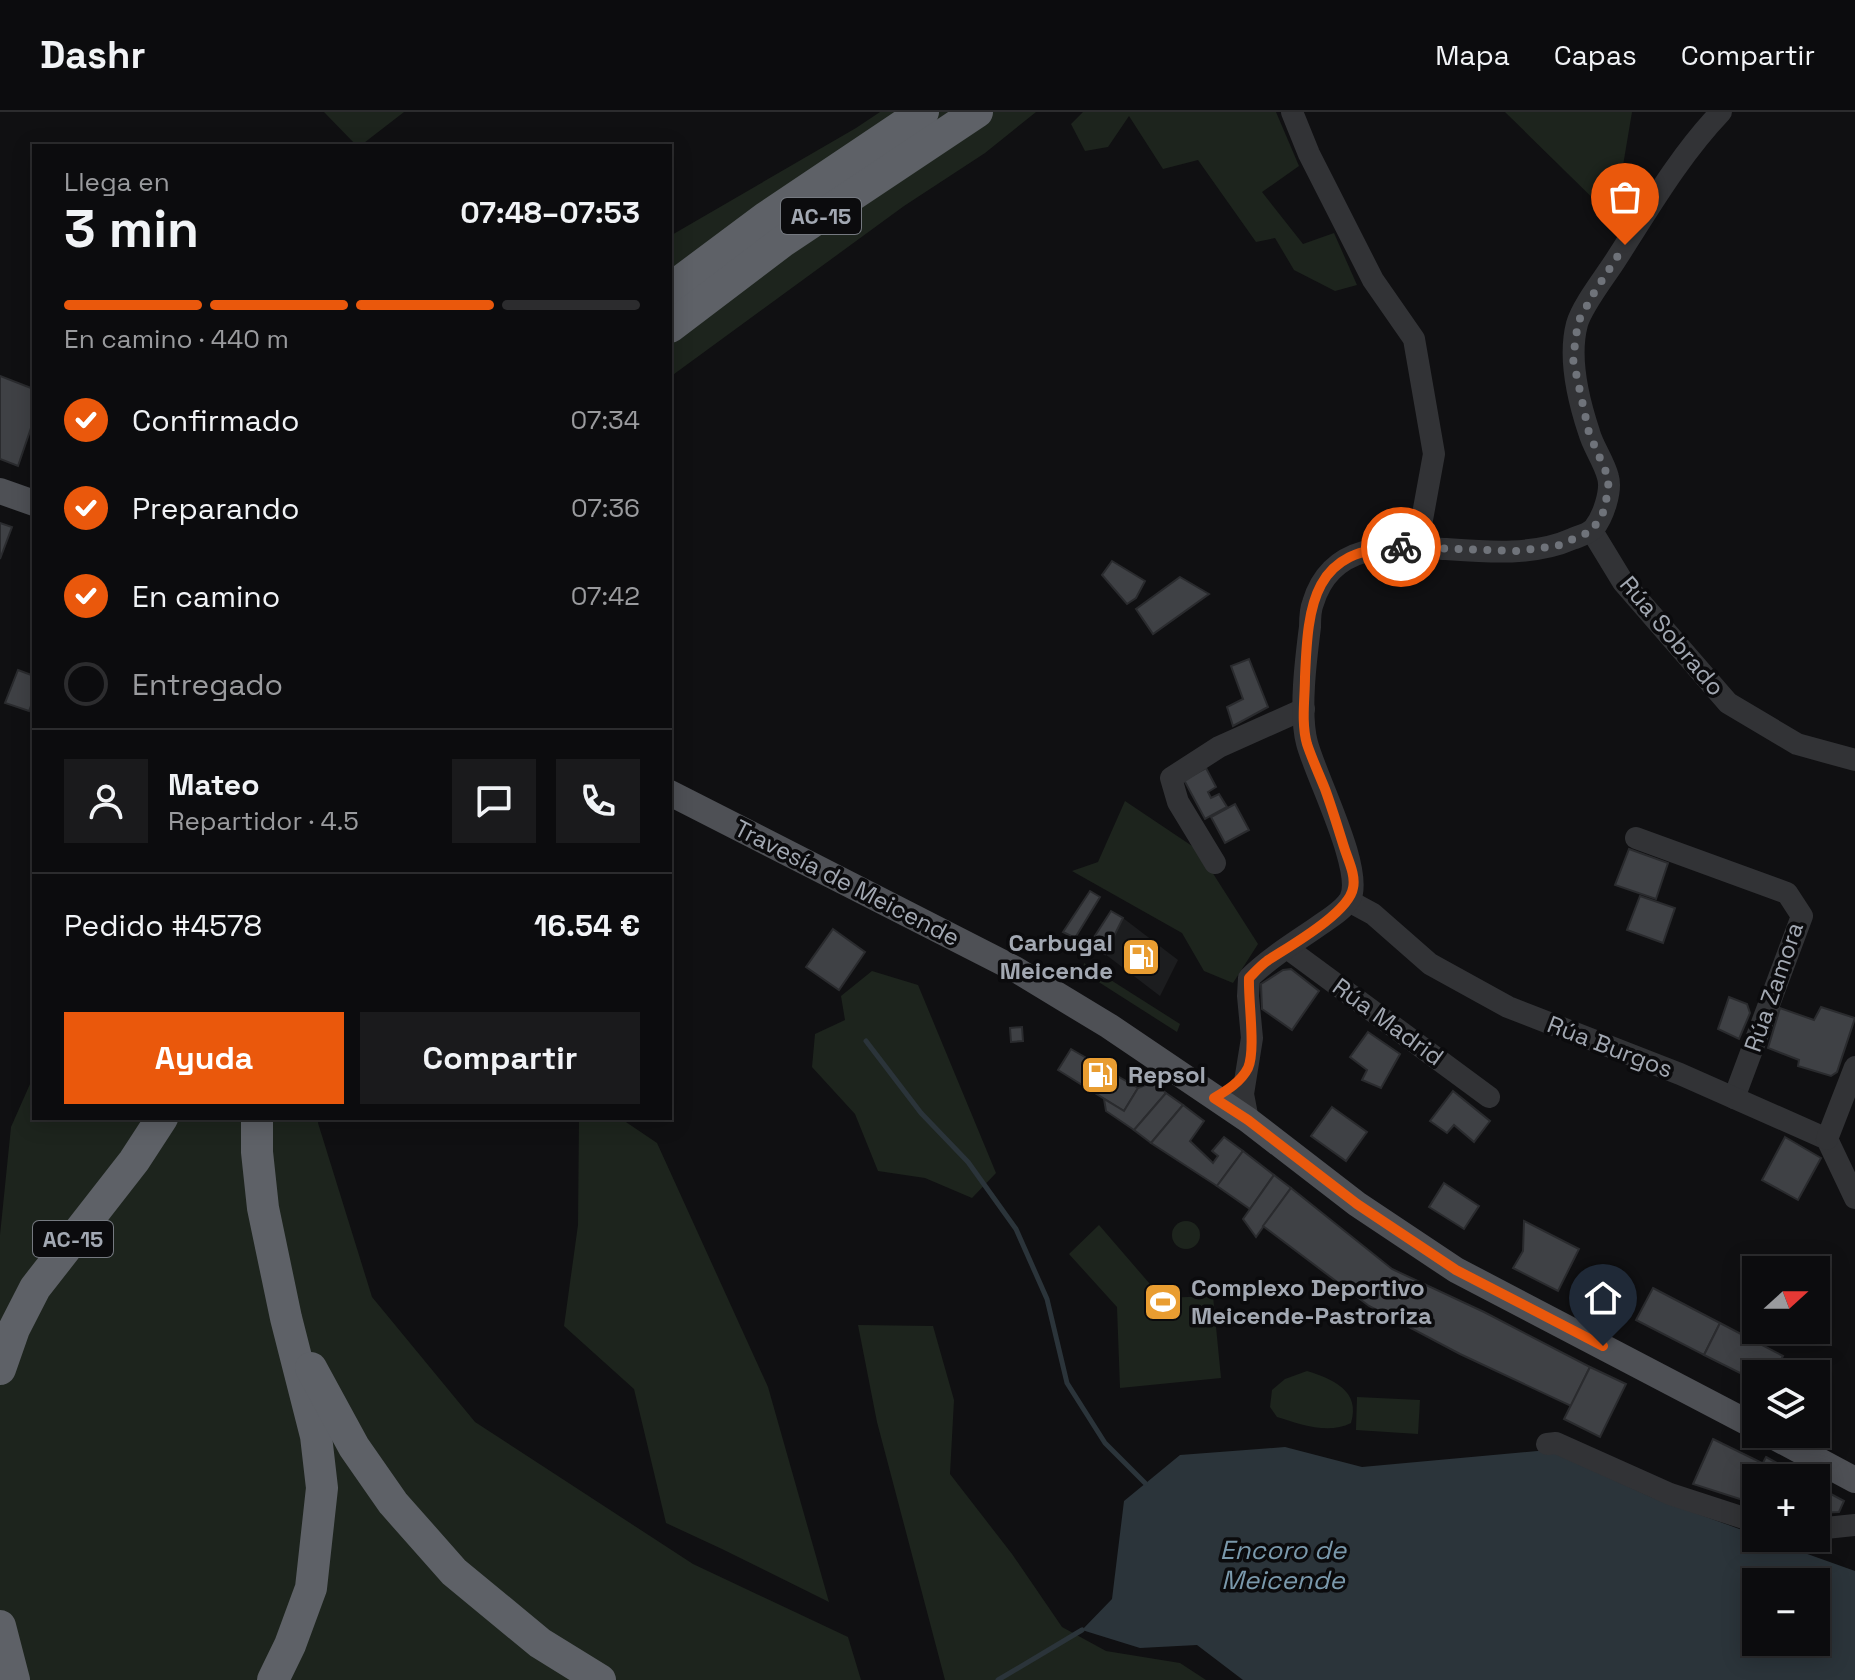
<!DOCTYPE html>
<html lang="es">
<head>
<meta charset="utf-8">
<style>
	body { margin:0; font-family:"Space Grotesk",sans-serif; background:#1a1a1c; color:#f1f3f6; height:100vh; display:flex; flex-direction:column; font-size:30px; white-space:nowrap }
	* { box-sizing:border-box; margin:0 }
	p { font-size:26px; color:#9a9b9e }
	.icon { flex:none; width:44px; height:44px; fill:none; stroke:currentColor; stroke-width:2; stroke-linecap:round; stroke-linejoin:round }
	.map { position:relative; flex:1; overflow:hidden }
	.side { position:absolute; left:32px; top:32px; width:640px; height:976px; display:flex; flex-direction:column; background:#0c0c0e; border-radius:0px; box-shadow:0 4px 20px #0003,0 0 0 2px #2c2c2e }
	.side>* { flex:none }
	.needle { width:52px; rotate:69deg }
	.tools { position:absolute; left:1742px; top:1144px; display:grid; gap:16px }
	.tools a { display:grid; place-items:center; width:88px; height:88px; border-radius:0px; background:#0c0c0e; box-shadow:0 4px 20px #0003,0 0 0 2px #2c2c2e; font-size:40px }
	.pin { position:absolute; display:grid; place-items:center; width:68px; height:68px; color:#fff; margin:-82px -34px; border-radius:50% 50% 50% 0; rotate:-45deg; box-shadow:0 0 8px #0007 }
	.pin .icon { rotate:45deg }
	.courier { position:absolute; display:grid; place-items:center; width:80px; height:80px; margin:-40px; border:6px solid #ea580c; border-radius:50%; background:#fff; color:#222; box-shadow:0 2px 10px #0007 }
	.head em { font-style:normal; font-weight:700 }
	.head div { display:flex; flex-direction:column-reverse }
	.head { display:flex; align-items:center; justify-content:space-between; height:136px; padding:0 32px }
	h1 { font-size:52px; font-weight:700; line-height:60px }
	.bar { display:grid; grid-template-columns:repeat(4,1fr); gap:12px 8px; align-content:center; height:96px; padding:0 32px }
	.bar i { height:10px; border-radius:6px; background:#2c2c2e }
	.bar .on { background:#ea580c }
	.bar p { grid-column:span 4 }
	.line { display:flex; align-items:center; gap:20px; padding:0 32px; border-top:2px solid #2c2c2e }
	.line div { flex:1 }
	.round { display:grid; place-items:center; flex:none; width:84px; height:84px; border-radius:0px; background:#1a1a1c }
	ol { padding:0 32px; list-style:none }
	li { display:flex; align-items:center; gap:24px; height:88px }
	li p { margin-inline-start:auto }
	li .icon { padding:8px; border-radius:50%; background:#ea580c; color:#fff; stroke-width:4 }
	li:last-child { color:#9a9b9e }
	li i { width:44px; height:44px; border:4px solid #2c2c2e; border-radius:50% }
	.action { display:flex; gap:16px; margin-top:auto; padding:16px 32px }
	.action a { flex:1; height:92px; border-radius:0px; background:#ea580c; color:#fff; font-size:32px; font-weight:700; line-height:92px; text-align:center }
	.action a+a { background:#1a1a1c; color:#f1f3f6 }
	header { display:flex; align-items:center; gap:48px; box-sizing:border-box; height:112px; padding:0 40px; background:#0c0c0e; border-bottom:2px solid #2c2c2e }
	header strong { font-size:38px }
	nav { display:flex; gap:44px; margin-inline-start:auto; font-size:28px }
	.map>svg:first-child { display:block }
	.built { fill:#1c1d1f }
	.green { fill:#1d241d }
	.water { fill:#2b343a; fill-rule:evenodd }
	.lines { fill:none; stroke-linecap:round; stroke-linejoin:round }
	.stream { stroke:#2b343a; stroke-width:5 }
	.building { fill:#3f4145; stroke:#2a2b2e; stroke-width:2 }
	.minor { stroke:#323336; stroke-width:22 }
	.major { stroke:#4e5055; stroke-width:26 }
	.highway { stroke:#5e6167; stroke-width:32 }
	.done { stroke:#6f737a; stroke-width:8; stroke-dasharray:0 14.4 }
	.route { stroke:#ea580c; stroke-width:10 }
	.labels { text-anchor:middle; stroke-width:7; stroke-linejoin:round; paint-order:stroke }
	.shield { fill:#0b0b0d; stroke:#757980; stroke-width:2 }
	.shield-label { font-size:22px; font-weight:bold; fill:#a2a8b2 }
	.street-label { font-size:24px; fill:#a2a8b2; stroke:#0b0b0d }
	.poi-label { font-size:24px; font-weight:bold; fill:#a2a8b2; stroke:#0b0b0d; text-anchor:start }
	.water-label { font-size:26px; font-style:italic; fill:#7a99ac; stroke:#0b0b0d }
</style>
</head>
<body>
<header>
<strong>Dashr</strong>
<nav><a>Mapa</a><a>Capas</a><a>Compartir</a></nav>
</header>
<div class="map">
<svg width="1855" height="1568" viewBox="0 0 1855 1568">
	<rect width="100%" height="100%" fill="#101012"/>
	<polygon class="built" points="1123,806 1178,848 1160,884 1105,842"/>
	<g class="green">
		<polygon points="324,0 404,0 360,34 357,34"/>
		<polygon points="880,0 1036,0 985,41 904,94 670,265 670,124 856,16"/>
		<polygon points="1083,0 1276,0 1299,54 1262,80 1303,132 1334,121 1357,173 1335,179 1294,158 1275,126 1256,130 1198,48 1163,57 1129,4 1108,35 1085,39 1071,12"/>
		<polygon points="1505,0 1632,0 1614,107"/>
		<polygon points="1125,689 1198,738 1258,832 1233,871 1204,859 1182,821 1072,759 1098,750"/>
		<polygon points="1084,851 1180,912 1177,920 1083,860"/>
		<polygon points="872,859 918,873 996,1061 972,1086 925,1066 878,1059 855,1002 812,955 815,922 845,908 841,884"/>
		<polygon points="34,963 34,1006 319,1006 318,1011 372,1185 475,1310 693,1452 848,1525 861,1568 0,1568 0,1123 11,1015"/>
		<polygon points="579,1006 620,1006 657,1031 768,1275 829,1490 722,1437 666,1411 634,1277 564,1214 578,1113"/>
		<circle cx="1186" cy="1123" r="14"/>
		<polygon points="1099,1113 1162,1186 1213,1184 1221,1266 1120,1276 1117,1195 1069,1142"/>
		<polygon points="858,1213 933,1214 954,1288 950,1362 1012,1442 1062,1515 1106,1539 1180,1551 1206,1568 945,1568 877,1310"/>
		<path d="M1307 1259C1333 1267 1361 1279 1351 1311 1328 1323 1300 1312 1277 1305L1270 1295 1272 1278 1285 1267Z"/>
		<polygon points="1357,1285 1420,1288 1418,1322 1356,1318"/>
	</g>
	<path class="water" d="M1285 1335 1362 1355 1548 1338 1651 1385 1756 1423V1426H1763L1855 1459V1568H1243L1197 1533 1140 1536 1082 1518 1112 1487 1124 1389 1180 1343ZM1756 1470H1816V1530H1756Z"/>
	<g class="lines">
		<g class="stream">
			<polyline points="866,929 921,1001 968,1050 1016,1117 1047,1187 1067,1271 1105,1331 1145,1371"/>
			<polyline points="998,1568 1082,1518"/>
		</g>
	</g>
	<g class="building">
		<polygon points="0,264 31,276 32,313 18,354 0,347"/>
		<polygon points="0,411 12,415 0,447"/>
		<polygon points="1112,449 1145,469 1136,486 1127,492 1102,463"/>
		<polygon points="1180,465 1209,482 1153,522 1136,497"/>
		<polygon points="1249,547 1268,595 1233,614 1227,595 1243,587 1231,554"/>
		<polygon points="18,558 34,564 34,586 29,599 5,591"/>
		<polygon points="1206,656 1216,675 1208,680 1211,686 1219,682 1227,695 1205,707 1184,668"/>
		<polygon points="1235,692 1249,718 1225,731 1211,705"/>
		<polygon points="1629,737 1668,751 1656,787 1615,773"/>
		<polygon points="1090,779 1100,785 1075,826 1063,820"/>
		<polygon points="1640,784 1675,796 1663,831 1627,818"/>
		<polygon points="1111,799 1123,806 1105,842 1089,833"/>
		<polygon points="833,817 865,840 839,878 806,855"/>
		<polygon points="1291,857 1319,879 1292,918 1262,897 1261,872 1283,858"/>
		<polygon points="1729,885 1747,892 1750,901 1739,927 1718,917"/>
		<polygon points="1821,895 1855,906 1837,960 1831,964 1798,954 1799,948 1768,936 1780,896 1814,908"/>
		<polygon points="1022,915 1023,929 1011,930 1010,916"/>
		<polygon points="1368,920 1400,942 1381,976 1362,968 1367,958 1350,945"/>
		<polygon points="1071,937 1138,976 1124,999 1058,958"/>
		<polygon points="1153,970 1166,981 1134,1018 1106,999 1104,987 1124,999 1138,976"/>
		<polygon points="1453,979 1490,1009 1474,1030 1454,1013 1447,1021 1430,1009"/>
		<polygon points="1166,981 1183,993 1151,1031 1134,1018"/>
		<polygon points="1183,993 1204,1009 1190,1029 1213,1051 1218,1044 1212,1039 1224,1025 1243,1039 1217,1074 1151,1031"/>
		<polygon points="1332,995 1367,1020 1346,1049 1311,1024"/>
		<polygon points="1785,1025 1821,1046 1798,1088 1762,1068"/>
		<polygon points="1243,1039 1274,1063 1250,1097 1217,1074"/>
		<polygon points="1274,1063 1291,1076 1256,1125 1243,1107"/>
		<polygon points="1444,1071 1479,1094 1464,1117 1429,1095"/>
		<polygon points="1291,1076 1392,1157 1484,1200 1590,1255 1571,1294 1460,1242 1369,1194 1263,1114"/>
		<polygon points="1524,1109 1579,1137 1558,1179 1513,1156 1523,1139"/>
		<polygon points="1653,1176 1720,1211 1704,1243 1636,1208"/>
		<polygon points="1720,1211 1783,1244 1774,1262 1756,1262 1756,1269 1704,1243"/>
		<polygon points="1590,1255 1626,1272 1600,1325 1564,1307"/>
		<polygon points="1713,1327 1762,1351 1743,1388 1693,1372"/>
		<polygon points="1766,1345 1790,1358 1786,1366 1756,1366 1756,1391 1743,1388"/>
		<polygon points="1816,1374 1844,1389 1839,1400 1816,1401"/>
	</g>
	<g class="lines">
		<g class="minor">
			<polyline points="1292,0 1309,42 1373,168 1414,227 1434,342 1417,435"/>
			<polyline points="1592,419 1623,470 1728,591 1797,632 1855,648"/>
			<polyline points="1636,726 1787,781 1802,804 1734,986"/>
			<polyline points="1215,751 1178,690 1171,666 1219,635 1304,597"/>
			<polyline points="1349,789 1373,802 1430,852 1508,895 1680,962 1827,1027 1855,1086"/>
			<polyline points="1287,836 1489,985"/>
			<path d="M1248 1008 1243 982 1252 926 1248 884 1249 866C1269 846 1294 831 1317 815 1328 807 1343 799 1350 787 1365 759 1315 663 1307 631 1299 601 1306 546 1310 515 1310 507 1310 498 1313 491 1332 428 1393 434 1446 437 1487 440 1534 444 1572 427 1579 424 1589 422 1594 416 1603 405 1612 379 1608 365 1604 349 1593 335 1589 320 1578 287 1568 246 1577 212 1582 194 1604 166 1615 149 1648 98 1679 44 1721 0"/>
			<polyline points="1827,1027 1855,955"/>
			<polyline points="1547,1332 1556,1331 1670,1382 1756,1410"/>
			<polyline points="1816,1417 1855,1413"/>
		</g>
		<g class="major">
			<polyline points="0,379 34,391"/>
			<polyline points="670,681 1015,857 1109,914 1248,1008 1357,1092 1456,1158 1756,1315"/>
			<polyline points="1769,1322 1855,1368"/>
		</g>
		<g class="highway">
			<polyline points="670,177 765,106 923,0"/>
			<polyline points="670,215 782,130 977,0"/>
			<polyline points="257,1006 257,1040 263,1096 286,1206 316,1324 322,1376 311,1476 290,1533 273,1568"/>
			<polyline points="311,1256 354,1335 393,1391 454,1460 540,1531 600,1568"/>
			<polyline points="0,1257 14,1217 35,1176 134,1049 162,1006"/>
			<polyline points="0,1514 14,1568"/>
		</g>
	</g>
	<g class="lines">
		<polyline class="done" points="1401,435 1517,439 1557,434 1592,419 1605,397 1609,367 1589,321 1573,247 1578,210 1595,179 1625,133"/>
		<path class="route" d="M1401 435C1313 436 1308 491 1305 565 1305 586 1301 611 1307 632 1312 647 1319 662 1325 677 1332 696 1338 716 1344 735 1348 748 1356 763 1353 776 1349 801 1288 835 1267 849 1260 854 1255 860 1249 866 1248 888 1256 938 1248 956 1241 970 1226 979 1214 986L1248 1008 1357 1092 1456 1158 1603 1234"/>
	</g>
	<defs>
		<symbol id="fuel-square" viewBox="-11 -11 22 22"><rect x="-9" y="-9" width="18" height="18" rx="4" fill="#e99d31" stroke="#0b0b0d"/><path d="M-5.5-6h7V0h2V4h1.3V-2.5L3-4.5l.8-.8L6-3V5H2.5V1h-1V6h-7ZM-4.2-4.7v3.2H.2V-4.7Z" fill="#fff"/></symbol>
		<symbol id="stadium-square" viewBox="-11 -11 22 22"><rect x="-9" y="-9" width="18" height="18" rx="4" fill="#e99d31" stroke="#0b0b0d"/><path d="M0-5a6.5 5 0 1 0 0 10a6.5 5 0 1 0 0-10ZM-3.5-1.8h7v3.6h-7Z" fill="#fff"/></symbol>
	</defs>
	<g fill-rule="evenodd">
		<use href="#fuel-square" x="1119" y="823" width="44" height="44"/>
		<use href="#fuel-square" x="1078" y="941" width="44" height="44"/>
		<use href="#stadium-square" x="1141" y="1168" width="44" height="44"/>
	</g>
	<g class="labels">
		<g class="shield">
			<rect x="781" y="86" width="80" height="36" rx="6"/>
			<rect x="33" y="1109" width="80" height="36" rx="6"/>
		</g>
		<g class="shield-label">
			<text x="821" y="112">AC-15</text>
			<text x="73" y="1135">AC-15</text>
		</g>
		<g class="street-label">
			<text transform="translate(1672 524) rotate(50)" y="8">Rúa Sobrado</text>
			<text transform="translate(847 771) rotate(27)" y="8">Travesía de Meicende</text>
			<text transform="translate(1774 875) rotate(-71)" y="8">Rúa Zamora</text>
			<text transform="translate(1388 910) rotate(36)" y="8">Rúa Madrid</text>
			<text transform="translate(1610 935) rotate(21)" y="8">Rúa Burgos</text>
		</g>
		<g class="poi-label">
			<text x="1113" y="839" text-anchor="end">Carbugal<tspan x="1113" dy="28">Meicende</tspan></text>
			<text x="1128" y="971">Repsol</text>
			<text x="1191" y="1184">Complexo Deportivo<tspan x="1191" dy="28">Meicende-Pastroriza</tspan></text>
		</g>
		<g class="water-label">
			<text x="1283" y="1447">Encoro de<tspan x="1283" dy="30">Meicende</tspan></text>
		</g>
	</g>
</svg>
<div class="tools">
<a><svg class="needle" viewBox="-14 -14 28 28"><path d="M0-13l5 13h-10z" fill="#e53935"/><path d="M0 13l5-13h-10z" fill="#9a9b9e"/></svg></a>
<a><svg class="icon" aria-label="layers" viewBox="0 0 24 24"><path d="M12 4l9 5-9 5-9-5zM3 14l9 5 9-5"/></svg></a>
<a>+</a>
<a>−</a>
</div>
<div class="pin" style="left:1625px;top:133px;background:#ea580c"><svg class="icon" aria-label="bag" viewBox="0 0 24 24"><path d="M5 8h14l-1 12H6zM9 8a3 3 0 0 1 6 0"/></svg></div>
<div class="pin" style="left:1603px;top:1234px;background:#1f2937"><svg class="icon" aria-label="home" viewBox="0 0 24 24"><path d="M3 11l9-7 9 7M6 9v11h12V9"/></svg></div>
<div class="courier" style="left:1401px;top:435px"><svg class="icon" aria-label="bike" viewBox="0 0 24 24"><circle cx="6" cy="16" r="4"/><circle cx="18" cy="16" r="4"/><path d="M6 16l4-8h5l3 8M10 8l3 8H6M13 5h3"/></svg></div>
<section class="side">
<div class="head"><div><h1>3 min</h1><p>Llega en</p></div><em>07:48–07:53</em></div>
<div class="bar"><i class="on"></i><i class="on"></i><i class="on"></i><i></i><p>En camino · 440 m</p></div>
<ol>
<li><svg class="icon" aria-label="check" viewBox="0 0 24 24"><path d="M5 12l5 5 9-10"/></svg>Confirmado<p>07:34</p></li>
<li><svg class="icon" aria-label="check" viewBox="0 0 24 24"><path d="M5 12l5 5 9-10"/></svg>Preparando<p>07:36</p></li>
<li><svg class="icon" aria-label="check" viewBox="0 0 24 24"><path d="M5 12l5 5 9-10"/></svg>En camino<p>07:42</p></li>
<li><i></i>Entregado</li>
</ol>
<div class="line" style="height:144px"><a class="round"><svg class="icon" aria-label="person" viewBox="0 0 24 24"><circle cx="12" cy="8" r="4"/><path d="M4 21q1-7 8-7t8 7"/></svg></a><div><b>Mateo</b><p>Repartidor · 4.5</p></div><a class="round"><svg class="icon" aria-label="chat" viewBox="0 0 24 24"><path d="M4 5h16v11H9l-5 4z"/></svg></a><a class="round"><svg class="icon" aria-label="phone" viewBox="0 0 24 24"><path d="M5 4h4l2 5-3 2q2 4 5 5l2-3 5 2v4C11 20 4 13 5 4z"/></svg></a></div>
<div class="line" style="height:104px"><div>Pedido #4578</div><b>16.54 €</b></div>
<div class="action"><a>Ayuda</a><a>Compartir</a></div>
</section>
</div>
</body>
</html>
